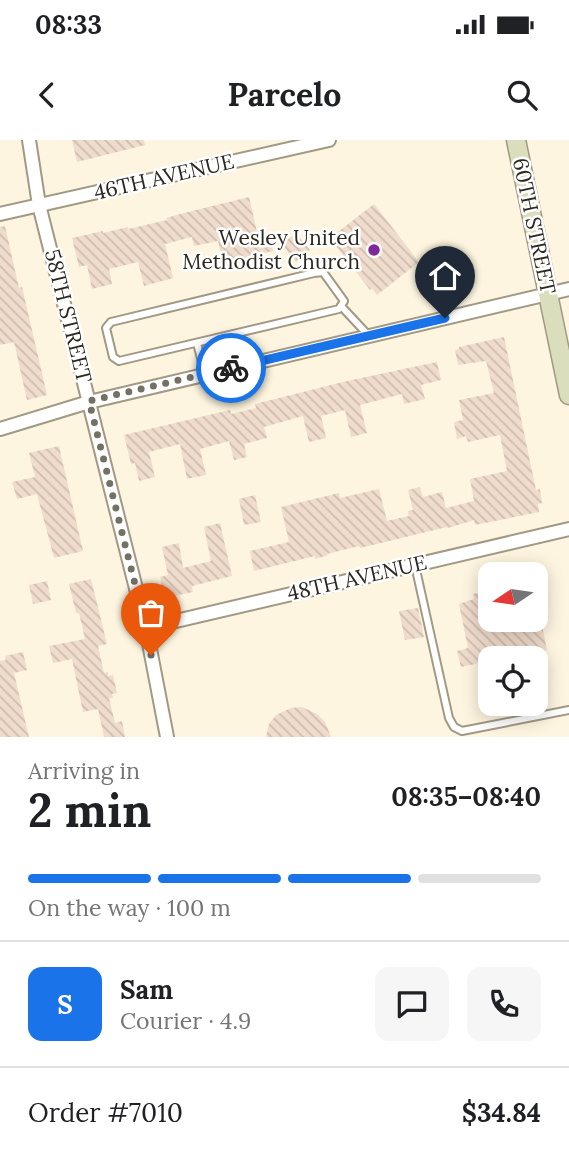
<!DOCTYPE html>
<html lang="en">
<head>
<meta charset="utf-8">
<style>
	body { margin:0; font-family:Lora,serif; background:#f6f6f6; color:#202124; height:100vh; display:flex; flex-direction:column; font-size:26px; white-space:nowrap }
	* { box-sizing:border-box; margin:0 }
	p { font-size:23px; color:#757577 }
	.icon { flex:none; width:38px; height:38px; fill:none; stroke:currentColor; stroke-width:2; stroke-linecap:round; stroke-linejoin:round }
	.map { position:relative; height:597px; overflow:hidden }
	.details { display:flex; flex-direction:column; background:#fff; flex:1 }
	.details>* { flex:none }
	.needle { width:46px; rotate:257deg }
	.tools { position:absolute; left:478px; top:422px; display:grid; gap:14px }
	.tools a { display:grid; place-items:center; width:70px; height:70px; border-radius:14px; background:#fff; box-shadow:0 4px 18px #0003; font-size:35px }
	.pin { position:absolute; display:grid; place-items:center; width:60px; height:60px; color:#fff; margin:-72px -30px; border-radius:50% 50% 50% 0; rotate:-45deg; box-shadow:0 0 7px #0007 }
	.pin .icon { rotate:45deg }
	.courier { position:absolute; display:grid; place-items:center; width:70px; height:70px; margin:-35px; border:5px solid #1a73e8; border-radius:50%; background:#fff; color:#222; box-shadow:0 2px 9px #0007 }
	.head em { font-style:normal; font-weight:700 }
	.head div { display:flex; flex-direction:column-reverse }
	.head { display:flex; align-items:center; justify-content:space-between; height:119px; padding:0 28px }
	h1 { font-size:46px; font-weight:700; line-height:52px }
	.bar { display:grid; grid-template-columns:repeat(4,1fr); gap:10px 7px; align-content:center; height:84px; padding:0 28px }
	.bar i { height:9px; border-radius:5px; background:#e0e0e0 }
	.bar .current { background:#1a73e8 }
	.bar p { grid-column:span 4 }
	.line { display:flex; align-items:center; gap:18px; padding:0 28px; border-top:2px solid #e0e0e0 }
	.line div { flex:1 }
	.round { display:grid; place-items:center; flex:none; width:74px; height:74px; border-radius:14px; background:#f6f6f6 }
	.status { display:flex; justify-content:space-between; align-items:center; height:49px; padding:0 35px; background:#fff; direction:ltr }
	.status svg { height:19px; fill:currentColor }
	header { display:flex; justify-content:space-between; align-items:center; height:91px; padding:0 28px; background:#fff; font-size:32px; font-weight:700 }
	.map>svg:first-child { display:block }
	.building { fill:url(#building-back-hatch) }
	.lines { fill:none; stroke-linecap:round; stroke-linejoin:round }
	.lane-casing { stroke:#a19985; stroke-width:10 }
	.street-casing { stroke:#a19985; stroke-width:16 }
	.secondary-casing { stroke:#a19985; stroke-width:21 }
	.lane { stroke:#fff; stroke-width:6 }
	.street { stroke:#fff; stroke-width:12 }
	.secondary { stroke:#dadebc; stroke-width:18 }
	.done { stroke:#747063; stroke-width:7; stroke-dasharray:0 12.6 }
	.route { stroke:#1a73e8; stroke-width:9 }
	.poi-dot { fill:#7f2998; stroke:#fff; stroke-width:2.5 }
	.labels { text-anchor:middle; stroke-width:5; stroke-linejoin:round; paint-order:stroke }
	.street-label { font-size:21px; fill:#2b2820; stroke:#fff }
	.poi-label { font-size:21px; fill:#2b2820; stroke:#fff; text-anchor:end }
</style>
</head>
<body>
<div class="status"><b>08:33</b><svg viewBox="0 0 49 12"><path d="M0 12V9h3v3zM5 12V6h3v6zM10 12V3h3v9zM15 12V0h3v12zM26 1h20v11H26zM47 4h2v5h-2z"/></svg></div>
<header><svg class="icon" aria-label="back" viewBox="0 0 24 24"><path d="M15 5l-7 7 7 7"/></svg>Parcelo<svg class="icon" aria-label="search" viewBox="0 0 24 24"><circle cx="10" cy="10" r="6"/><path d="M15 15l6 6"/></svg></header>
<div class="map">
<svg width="569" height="597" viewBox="0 0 569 597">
	<defs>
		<pattern id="building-back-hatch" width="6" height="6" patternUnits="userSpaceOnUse" patternTransform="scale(1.75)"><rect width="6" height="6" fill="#f0dccc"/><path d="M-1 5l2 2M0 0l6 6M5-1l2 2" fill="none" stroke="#cebdaf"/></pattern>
	</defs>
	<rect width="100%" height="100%" fill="#fdf5df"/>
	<g class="building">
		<polygon points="72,0 144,0 145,5 77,22"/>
		<polygon points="249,57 258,96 269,93 273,111 223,123 218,101 194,106 192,97 165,104 173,138 144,146 138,122 109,129 112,144 92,149 87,125 79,127 72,98 103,91 103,93 128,87 128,89 167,80 166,78 184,73"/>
		<polygon points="374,64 419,122 377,155 372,148 370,150 330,98"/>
		<polygon points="5,86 19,148 22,147 47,255 27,260 14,202 0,205 0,87"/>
		<polygon points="296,93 310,110 296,122 282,104"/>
		<polygon points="504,197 536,350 540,349 542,363 538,364 539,372 475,385 474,380 448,388 447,387 360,408 359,406 327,414 328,415 315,419 315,416 254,431 250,411 289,402 281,367 339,353 340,358 379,349 387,381 409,376 408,371 413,370 408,350 420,347 423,357 442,352 446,368 474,361 470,339 507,331 500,295 468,302 466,296 457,299 454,282 463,280 459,260 494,253 486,221 458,225 455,210 459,209 459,207"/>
		<polygon points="437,222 441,240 421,245 425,259 404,264 402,254 360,265 367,293 351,297 345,270 321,276 326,298 309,302 303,276 264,287 267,298 244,304 247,317 234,320 229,301 200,309 206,335 187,339 180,304 149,312 155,337 139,341 135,323 131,324 124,295 230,270 231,274 256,268 255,264 347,241"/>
		<polygon points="59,306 83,411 54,418 37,354 17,359 12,342 35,337 29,313"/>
		<polygon points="255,355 261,382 244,385 239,359"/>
		<polygon points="220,383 232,436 192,446 193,452 164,458 160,437 168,435 162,407 179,403 183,428 211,421 204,387"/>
		<polygon points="91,439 107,504 98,506 104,533 108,532 108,536 113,535 117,553 112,554 113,558 109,558 115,583 122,581 125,597 104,597 98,569 83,572 72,519 53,523 49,506 85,499 79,473 76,473 69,444"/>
		<polygon points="47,441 51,460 33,464 29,445"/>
		<polygon points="488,451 488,454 490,454 490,480 541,480 547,510 520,516 519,512 490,518 484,520 484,522 461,527 457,511 468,508 459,464 474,459 473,454"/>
		<polygon points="418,468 424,497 405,500 399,471"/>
		<polygon points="23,512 27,530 14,533 29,597 0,597 0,521 6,520 5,516"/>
		<polygon points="302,567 317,574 325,582 331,597 266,597 269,584 276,575 291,568"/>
	</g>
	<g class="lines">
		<defs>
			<g id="lane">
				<polygon points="323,132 344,161 339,169 119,221 113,217 106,188 111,182 314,133"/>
				<polyline points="341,166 369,196"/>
				<polyline points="197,203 205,234"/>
				<polyline points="415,425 449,578 454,587 462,591 569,570"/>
			</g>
			<g id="street">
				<polyline points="29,0 39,65 146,488 167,597"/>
				<polyline points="0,74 329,0"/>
				<polyline points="0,289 89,262 569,149"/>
				<polyline points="146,488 569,389"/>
			</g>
			<polyline id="secondary" points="516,0 569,255"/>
		</defs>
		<use href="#lane" class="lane-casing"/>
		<use href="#street" class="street-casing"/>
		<use href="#secondary" class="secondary-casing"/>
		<use href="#lane" class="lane"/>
		<use href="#street" class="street"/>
		<use href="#secondary" class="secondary"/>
	</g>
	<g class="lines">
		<polyline class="done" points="151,515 146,488 89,261 231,228"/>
		<polyline class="route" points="231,228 445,178"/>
	</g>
	<circle class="poi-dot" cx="374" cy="110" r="7"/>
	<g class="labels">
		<g class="street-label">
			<text transform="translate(164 37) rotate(-13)" y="7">46TH AVENUE</text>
			<text transform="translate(534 86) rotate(78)" y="7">60TH STREET</text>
			<text transform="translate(68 176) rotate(76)" y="7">58TH STREET</text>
			<text transform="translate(357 438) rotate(-13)" y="7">48TH AVENUE</text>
		</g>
		<g class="poi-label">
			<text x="360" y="105">Wesley United<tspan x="360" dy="24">Methodist Church</tspan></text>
		</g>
	</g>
</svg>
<div class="tools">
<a><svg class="needle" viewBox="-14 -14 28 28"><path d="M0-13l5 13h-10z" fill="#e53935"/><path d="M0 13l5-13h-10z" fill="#757577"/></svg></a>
<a><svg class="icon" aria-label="locate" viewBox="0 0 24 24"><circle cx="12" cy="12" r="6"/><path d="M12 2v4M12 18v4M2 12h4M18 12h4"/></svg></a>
</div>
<div class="pin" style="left:151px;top:515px;background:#ea580c"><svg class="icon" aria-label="bag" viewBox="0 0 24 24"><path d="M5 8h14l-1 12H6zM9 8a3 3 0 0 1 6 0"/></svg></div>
<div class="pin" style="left:445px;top:178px;background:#1f2937"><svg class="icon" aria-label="home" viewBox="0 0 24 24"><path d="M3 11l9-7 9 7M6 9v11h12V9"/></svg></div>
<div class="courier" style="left:231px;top:228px"><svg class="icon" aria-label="bike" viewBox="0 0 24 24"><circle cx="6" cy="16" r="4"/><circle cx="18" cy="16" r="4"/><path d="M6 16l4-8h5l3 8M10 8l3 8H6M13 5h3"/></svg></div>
</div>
<section class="details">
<div class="head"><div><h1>2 min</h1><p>Arriving in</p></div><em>08:35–08:40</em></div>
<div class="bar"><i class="current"></i><i class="current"></i><i class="current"></i><i></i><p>On the way · 100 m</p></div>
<div class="line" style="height:126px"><b class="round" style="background:#1a73e8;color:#fff">S</b><div><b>Sam</b><p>Courier · 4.9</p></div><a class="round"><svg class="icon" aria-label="chat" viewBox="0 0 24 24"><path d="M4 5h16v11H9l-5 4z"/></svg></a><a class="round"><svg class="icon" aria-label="phone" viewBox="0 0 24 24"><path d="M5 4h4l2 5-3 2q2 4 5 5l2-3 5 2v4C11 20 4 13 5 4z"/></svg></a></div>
<div class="line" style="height:91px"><div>Order #7010</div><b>$34.84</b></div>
</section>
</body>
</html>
